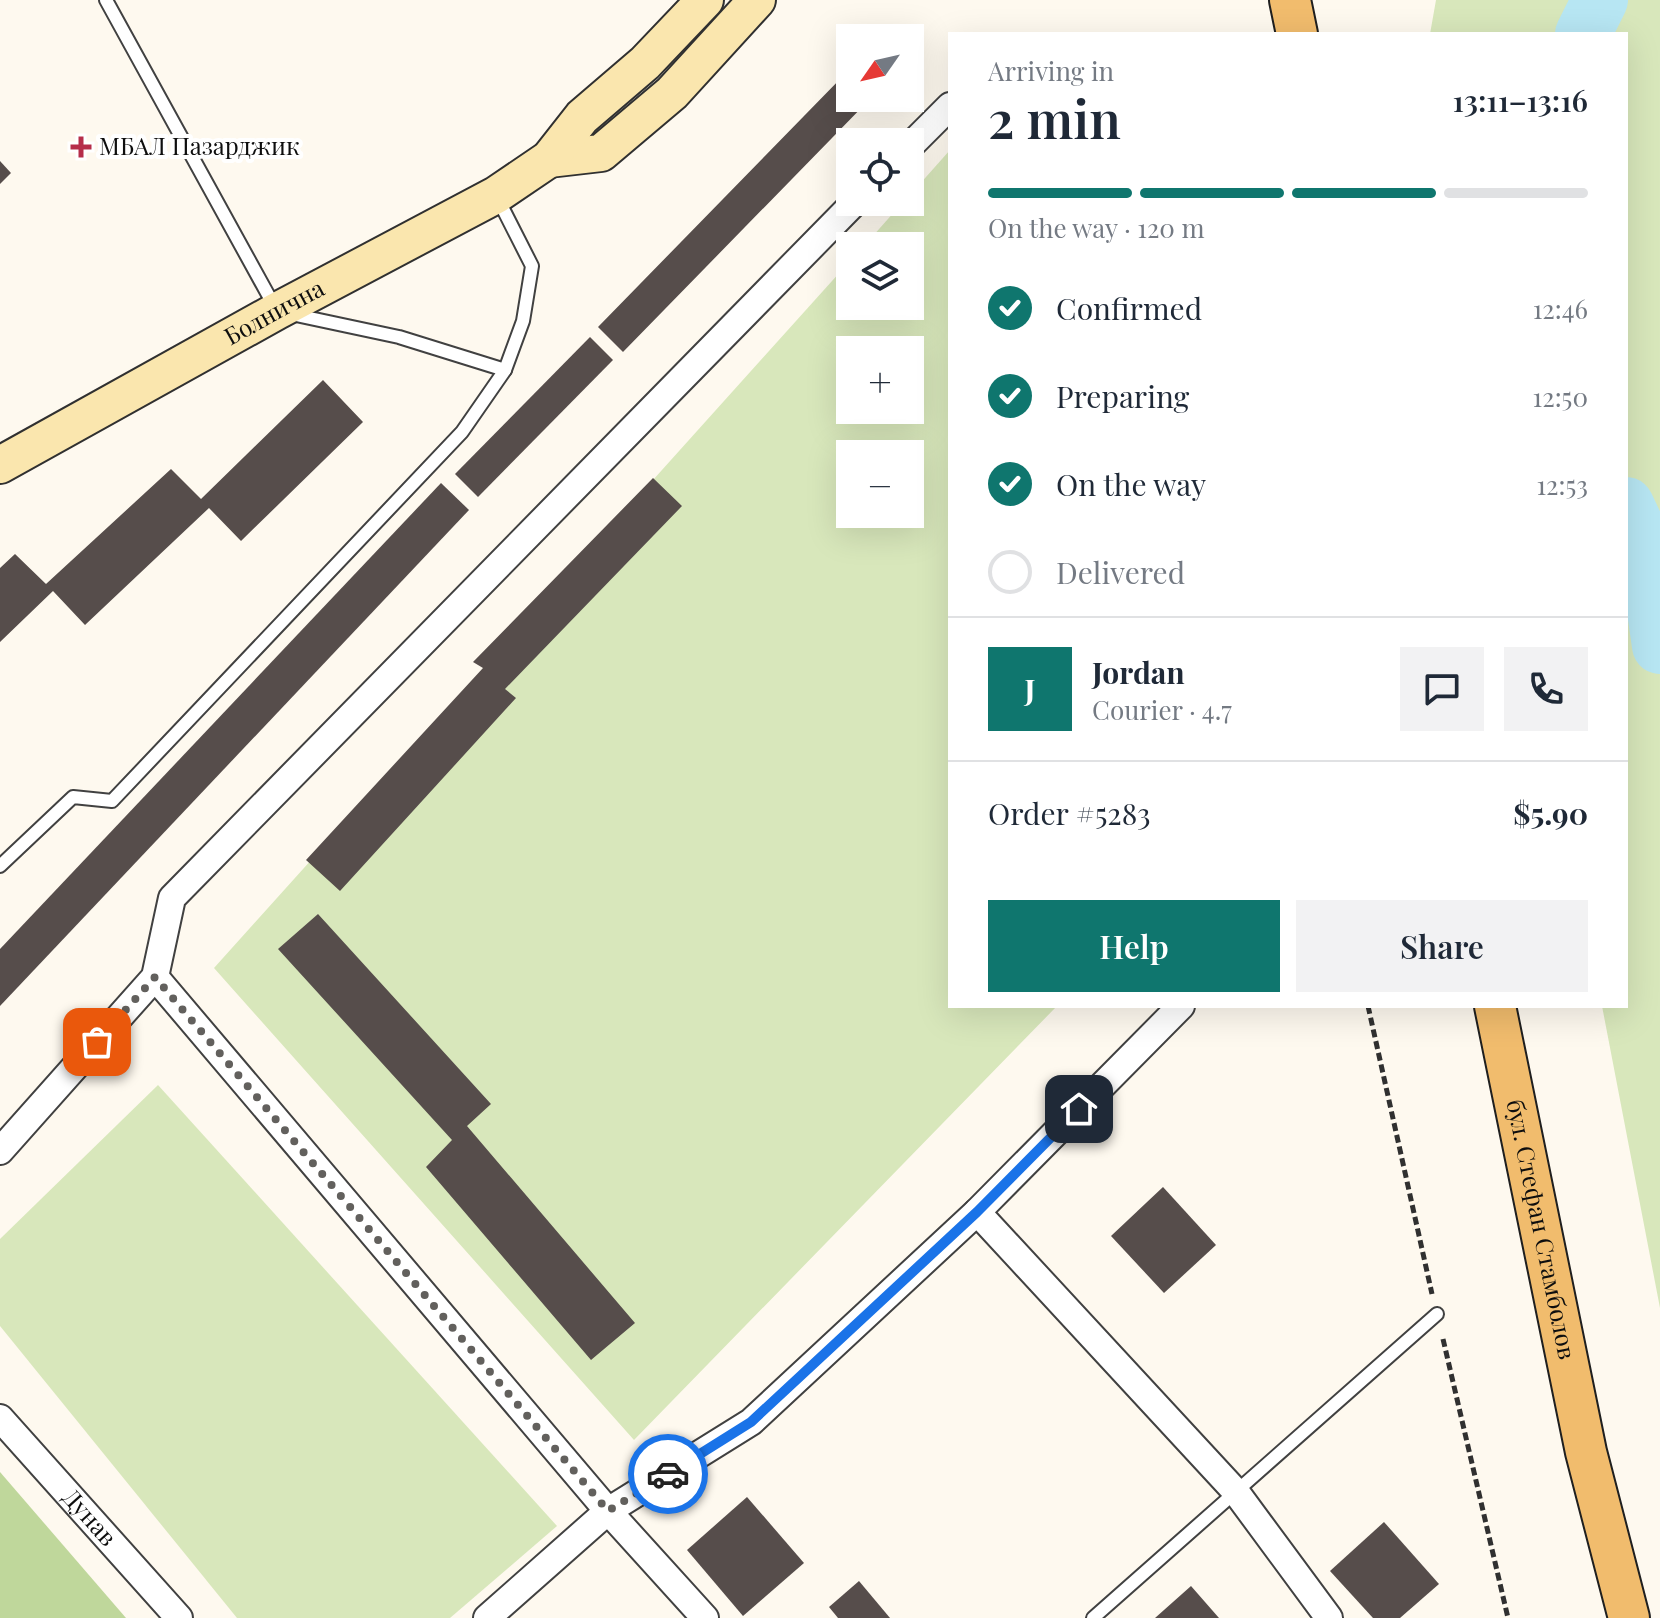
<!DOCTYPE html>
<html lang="en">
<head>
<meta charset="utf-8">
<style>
	body { margin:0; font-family:"Playfair Display",serif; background:#f2f2f3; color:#1f2937; height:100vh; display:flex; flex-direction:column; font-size:30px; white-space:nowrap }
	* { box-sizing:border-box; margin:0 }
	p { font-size:26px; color:#747a83 }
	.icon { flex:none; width:44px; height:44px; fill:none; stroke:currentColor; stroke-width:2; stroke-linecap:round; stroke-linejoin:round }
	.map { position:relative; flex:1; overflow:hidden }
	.details { position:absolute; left:948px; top:32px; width:680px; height:976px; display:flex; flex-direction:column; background:#fff; border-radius:0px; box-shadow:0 8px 32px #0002 }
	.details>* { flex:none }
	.needle { width:52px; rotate:236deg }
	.controls { position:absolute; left:836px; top:24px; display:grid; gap:16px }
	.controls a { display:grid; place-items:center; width:88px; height:88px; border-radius:0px; background:#fff; box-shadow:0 8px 32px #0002; font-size:40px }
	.pin { position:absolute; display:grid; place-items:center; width:68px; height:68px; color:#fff; margin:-34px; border-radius:16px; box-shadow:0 4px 12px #0006 }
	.courier { position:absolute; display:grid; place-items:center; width:80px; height:80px; margin:-40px; border:6px solid #1a73e8; border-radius:50%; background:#fff; color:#222; box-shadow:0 2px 10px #0007 }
	.overview em { font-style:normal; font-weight:600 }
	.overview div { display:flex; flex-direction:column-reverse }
	.overview { display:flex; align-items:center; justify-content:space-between; height:136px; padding:0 40px }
	h1 { font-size:52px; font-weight:600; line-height:60px }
	.bar { display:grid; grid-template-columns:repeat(4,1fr); gap:12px 8px; align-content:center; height:96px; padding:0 40px }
	.bar i { height:10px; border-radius:6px; background:#e0e1e3 }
	.bar .selected { background:#0f766e }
	.bar p { grid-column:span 4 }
	.line { display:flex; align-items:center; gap:20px; padding:0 40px; border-top:2px solid #e0e1e3 }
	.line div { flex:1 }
	.round { display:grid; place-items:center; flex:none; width:84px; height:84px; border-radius:0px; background:#f2f2f3 }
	ol { padding:0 40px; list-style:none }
	li { display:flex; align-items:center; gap:24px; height:88px }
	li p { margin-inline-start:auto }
	li .icon { padding:8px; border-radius:50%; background:#0f766e; color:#fff; stroke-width:4 }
	li:last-child { color:#747a83 }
	li i { width:44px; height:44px; border:4px solid #e0e1e3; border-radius:50% }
	.action { display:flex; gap:16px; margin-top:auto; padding:16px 40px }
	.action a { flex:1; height:92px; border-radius:0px; background:#0f766e; color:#fff; font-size:32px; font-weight:600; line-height:92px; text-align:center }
	.action a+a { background:#f2f2f3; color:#1f2937 }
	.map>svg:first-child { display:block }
	.green { fill:#d8e7bb; fill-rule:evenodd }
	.forest { fill:#bfd79b }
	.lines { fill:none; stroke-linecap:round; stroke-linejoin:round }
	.river { stroke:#b7e6f3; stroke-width:56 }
	.building { fill:#564d4b }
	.lane-casing { stroke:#414141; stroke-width:16 }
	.street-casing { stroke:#414141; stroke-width:30 }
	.secondary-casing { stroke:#303030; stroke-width:40 }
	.primary-casing { stroke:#1f1f1f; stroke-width:44 }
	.path { stroke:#303030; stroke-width:5; stroke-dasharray:8 4; stroke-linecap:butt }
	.lane { stroke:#fff; stroke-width:12 }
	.street { stroke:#fff; stroke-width:26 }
	.secondary { stroke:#fae6ae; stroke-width:36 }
	.primary { stroke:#f1bc6d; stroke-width:40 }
	.done { stroke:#62605d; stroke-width:8; stroke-dasharray:0 14.4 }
	.route { stroke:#1a73e8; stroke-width:10 }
	.poi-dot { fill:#b62d49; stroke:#fff; stroke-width:3 }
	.labels { text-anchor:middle; stroke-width:8; stroke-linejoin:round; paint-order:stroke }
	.poi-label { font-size:24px; fill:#0e0e0e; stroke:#fff; text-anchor:start }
	.street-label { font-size:24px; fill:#0e0e0e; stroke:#fff }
</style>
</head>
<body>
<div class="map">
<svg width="1660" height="1618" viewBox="0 0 1660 1618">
	<rect width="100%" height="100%" fill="#fef9ef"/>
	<g class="green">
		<polygon points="1436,0 1660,0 1660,1308 1602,1006 1626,1006 1626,34 1430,34"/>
		<path d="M950 150V1006H1057L634 1440 214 968 850 261V306H910V246H864L903 202H910V195ZM850 350H910V410H850ZM850 454H910V514H850Z"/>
		<polygon points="158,1085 557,1526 450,1618 237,1618 0,1326 0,1239"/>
	</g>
	<polygon class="forest" points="0,1472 126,1618 0,1618"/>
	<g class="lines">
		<g class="river">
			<polyline points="1583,34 1600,0"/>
			<polyline points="1626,505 1646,547 1660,646"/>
		</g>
	</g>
	<g class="building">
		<polygon points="845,74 850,80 850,98 871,98 623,352 598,327"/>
		<polygon points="0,161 11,173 0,184"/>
		<polygon points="590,337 613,360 478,497 455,474"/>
		<polygon points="323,380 363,422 241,541 209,508 85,625 53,591 0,642 0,568 15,554 46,584 171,469 201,499"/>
		<polygon points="653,478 682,506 505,689 516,698 340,891 306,860 483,668 473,662"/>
		<polygon points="441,483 469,510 0,1006 0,949"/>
		<polygon points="318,914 491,1104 467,1126 635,1323 591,1360 426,1167 452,1140 278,949"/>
		<polygon points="1163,1187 1216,1245 1164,1293 1111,1236"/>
		<polygon points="747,1497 804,1563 743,1616 687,1550"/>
		<polygon points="1384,1522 1439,1584 1400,1618 1373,1618 1330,1571"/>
		<polygon points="859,1581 890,1618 838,1618 829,1607"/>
		<polygon points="1191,1586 1219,1618 1155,1618"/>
	</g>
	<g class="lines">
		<defs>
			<g id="lane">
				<polyline points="106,0 277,311 399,337 505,370"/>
				<polyline points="0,866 73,797 112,801 462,432 505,370 523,321 532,266 497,197"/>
				<polyline points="1093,1618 1437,1314"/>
			</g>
			<g id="street">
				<polyline points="910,146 950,106"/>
				<polyline points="155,977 608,1511 705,1618"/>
				<polyline points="0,1151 155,977 172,898 855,202"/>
				<polyline points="977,1212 1236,1492 1329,1618"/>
				<path id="s1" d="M0 1418 179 1618"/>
				<polyline points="487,1618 608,1511 751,1422 977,1212 1181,1006"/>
			</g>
			<g id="secondary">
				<polyline points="549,159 601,153 672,93 757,0"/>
				<path id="s2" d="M0 465 277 311 496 195 549 159 582 117 645 63 705 0"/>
			</g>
			<g id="primary">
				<polyline points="1290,0 1297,34"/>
				<path id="s3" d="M1495 1006 1586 1452 1629 1618"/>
			</g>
		</defs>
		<use href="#lane" class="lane-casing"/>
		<use href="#street" class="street-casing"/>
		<use href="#secondary" class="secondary-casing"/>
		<use href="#primary" class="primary-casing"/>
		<g class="path">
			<polyline points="1368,1006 1432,1294"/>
			<polyline points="1443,1339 1508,1618"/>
		</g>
		<use href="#lane" class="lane"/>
		<use href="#street" class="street"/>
		<use href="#secondary" class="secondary"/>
		<use href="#primary" class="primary"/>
	</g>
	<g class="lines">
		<polyline class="done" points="97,1042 155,977 608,1511 668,1474"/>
		<polyline class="route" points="668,1474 751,1422 977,1212 1079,1109"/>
	</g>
	<path class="poi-dot" d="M77 135h8v8h8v8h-8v8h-8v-8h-8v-8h8z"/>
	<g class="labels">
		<g class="poi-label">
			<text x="99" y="155">МБАЛ Пазарджик</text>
		</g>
		<g class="street-label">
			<text dy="8" stroke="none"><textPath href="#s2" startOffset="314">Болнична</textPath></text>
			<text dy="8" stroke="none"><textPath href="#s3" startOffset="228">бул. Стефан Стамболов</textPath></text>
			<text dy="8" stroke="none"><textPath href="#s1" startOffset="134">Дунав</textPath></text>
		</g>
	</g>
</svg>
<div class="controls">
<a><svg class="needle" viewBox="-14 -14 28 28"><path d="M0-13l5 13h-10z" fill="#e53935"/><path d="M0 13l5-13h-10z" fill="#747a83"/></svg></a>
<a><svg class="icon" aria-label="locate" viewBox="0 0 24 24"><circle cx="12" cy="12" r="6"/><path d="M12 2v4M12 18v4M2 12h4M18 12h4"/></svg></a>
<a><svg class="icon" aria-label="layers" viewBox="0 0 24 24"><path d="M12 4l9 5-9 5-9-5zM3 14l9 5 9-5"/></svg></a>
<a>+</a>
<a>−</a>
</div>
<div class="pin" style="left:97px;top:1042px;background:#ea580c"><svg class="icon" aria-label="bag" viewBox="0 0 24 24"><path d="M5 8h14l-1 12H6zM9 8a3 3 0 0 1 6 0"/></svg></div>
<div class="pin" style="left:1079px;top:1109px;background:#1f2937"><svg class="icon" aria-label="home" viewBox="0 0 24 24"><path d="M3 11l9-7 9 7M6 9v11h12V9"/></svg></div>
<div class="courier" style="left:668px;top:1474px"><svg class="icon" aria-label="car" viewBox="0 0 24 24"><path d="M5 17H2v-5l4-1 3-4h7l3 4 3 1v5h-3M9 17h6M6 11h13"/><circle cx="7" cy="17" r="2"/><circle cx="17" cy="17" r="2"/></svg></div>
<section class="details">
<div class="overview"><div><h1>2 min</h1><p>Arriving in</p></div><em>13:11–13:16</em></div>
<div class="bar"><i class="selected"></i><i class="selected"></i><i class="selected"></i><i></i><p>On the way · 120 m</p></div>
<ol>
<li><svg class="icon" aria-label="check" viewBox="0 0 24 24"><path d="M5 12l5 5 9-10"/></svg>Confirmed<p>12:46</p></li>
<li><svg class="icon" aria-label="check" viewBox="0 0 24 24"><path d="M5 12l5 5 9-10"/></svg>Preparing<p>12:50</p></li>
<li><svg class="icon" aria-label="check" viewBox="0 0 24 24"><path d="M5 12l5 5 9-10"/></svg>On the way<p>12:53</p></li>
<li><i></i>Delivered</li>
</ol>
<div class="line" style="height:144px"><b class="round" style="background:#0f766e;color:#fff">J</b><div><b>Jordan</b><p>Courier · 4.7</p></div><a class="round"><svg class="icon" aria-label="chat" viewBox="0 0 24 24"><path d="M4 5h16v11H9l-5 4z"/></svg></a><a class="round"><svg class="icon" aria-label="phone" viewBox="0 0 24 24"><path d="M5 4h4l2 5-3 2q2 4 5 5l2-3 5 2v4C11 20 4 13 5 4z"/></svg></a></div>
<div class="line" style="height:104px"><div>Order #5283</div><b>$5.90</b></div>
<div class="action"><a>Help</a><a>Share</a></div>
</section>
</div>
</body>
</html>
